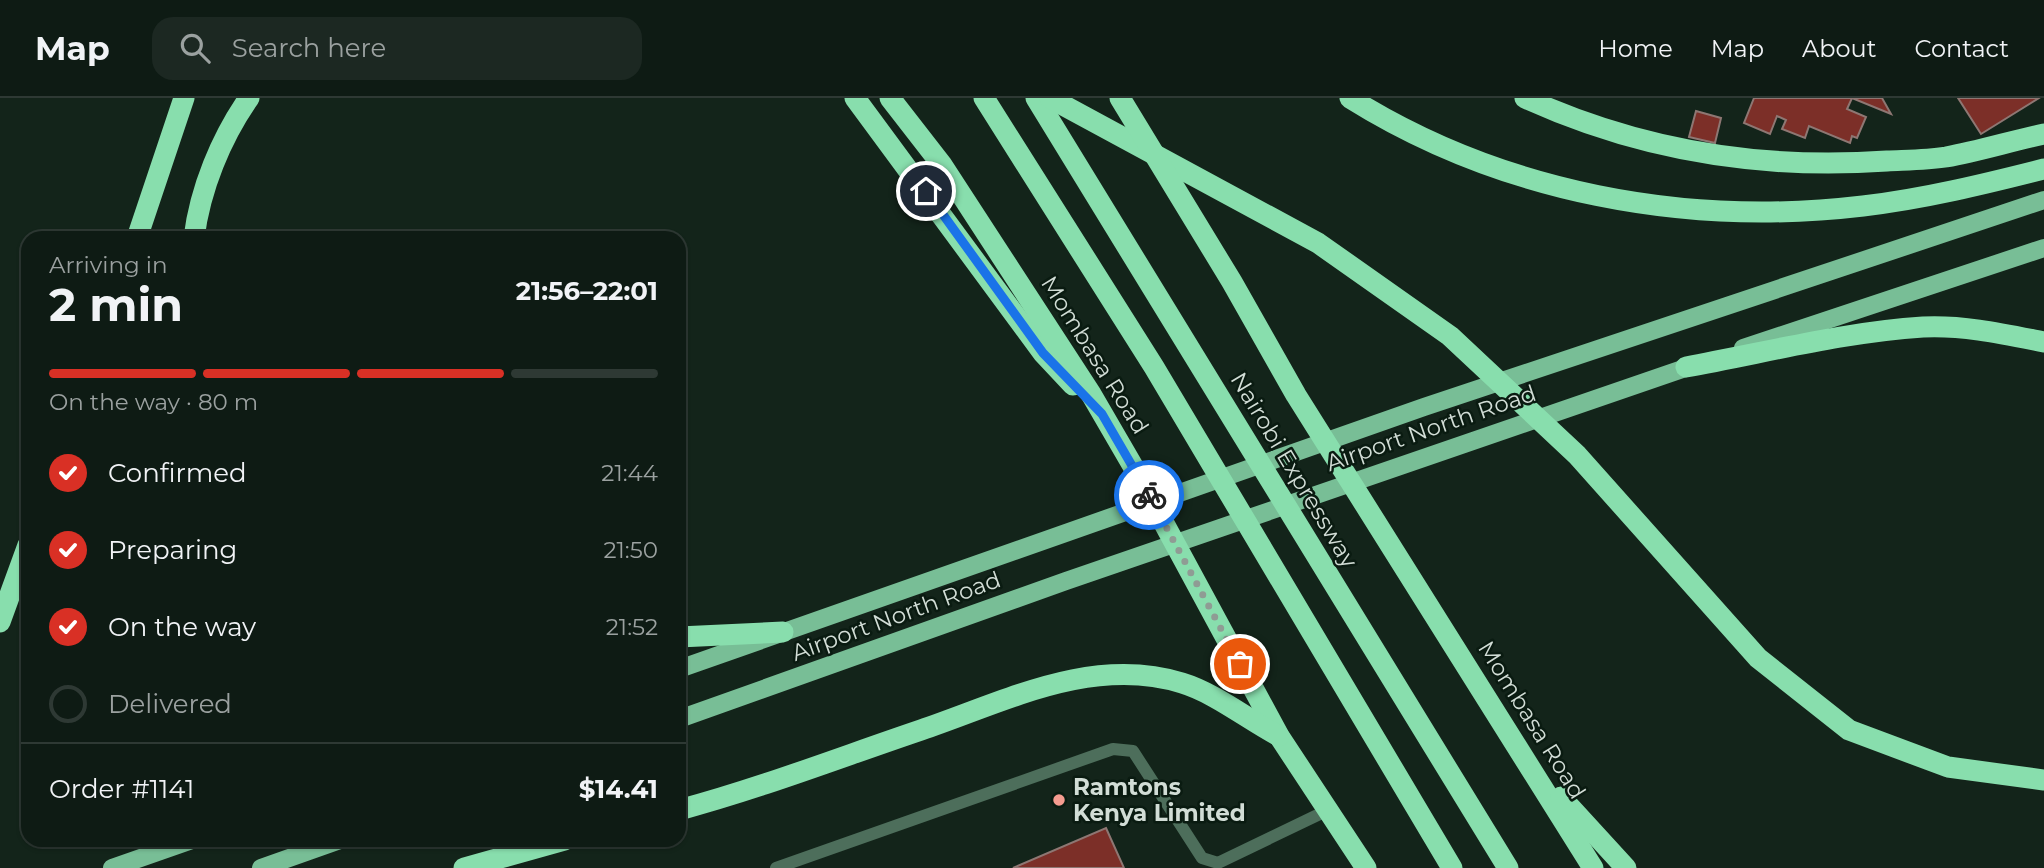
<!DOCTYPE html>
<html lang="en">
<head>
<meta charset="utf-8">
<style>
	body { margin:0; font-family:Montserrat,sans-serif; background:#1c2822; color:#f1f3f6; height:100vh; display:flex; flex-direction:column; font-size:26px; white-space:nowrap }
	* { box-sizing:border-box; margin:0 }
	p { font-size:23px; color:#9ba1a0 }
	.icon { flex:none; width:38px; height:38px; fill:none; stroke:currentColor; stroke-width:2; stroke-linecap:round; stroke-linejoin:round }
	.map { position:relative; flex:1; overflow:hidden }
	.sheet { position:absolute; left:21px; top:133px; width:665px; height:616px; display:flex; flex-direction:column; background:#0e1b14; border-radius:21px; box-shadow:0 2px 5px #0004,0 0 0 2px #2e3934 }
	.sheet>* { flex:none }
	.pin { position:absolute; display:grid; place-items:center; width:60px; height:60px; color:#fff; margin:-30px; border:4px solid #fff; border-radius:50%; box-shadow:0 2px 7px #0007 }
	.courier { position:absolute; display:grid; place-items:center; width:70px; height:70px; margin:-35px; border:5px solid #1a73e8; border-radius:50%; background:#fff; color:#222; box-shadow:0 2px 9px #0007 }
	.summary em { font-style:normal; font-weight:700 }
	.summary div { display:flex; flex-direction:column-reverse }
	.summary { display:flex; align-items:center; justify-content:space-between; height:119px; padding:0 28px }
	h1 { font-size:46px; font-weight:700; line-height:52px }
	.bar { display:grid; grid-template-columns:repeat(4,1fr); gap:10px 7px; align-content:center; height:84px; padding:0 28px }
	.bar i { height:9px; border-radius:5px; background:#2e3934 }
	.bar .active { background:#d93025 }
	.bar p { grid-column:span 4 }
	.line { display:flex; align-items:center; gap:18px; padding:0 28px; border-top:2px solid #2e3934 }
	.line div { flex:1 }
	ol { padding:0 28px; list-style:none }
	li { display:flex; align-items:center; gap:21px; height:77px }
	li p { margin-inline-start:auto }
	li .icon { padding:7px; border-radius:50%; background:#d93025; color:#fff; stroke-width:4 }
	li:last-child { color:#9ba1a0 }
	li i { width:38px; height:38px; border:4px solid #2e3934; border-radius:50% }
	header { display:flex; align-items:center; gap:42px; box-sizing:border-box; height:98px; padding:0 35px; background:#0e1b14; border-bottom:2px solid #2e3934 }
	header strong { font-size:33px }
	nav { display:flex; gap:38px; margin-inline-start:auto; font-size:24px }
	.search { width:490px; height:63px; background:#1c2822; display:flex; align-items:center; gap:18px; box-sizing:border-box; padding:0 24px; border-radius:21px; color:#9ba1a0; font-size:26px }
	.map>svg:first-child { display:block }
	.building { fill:#7c2f28; stroke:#8e7773; stroke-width:2 }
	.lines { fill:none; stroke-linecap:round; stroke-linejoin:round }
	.lane { stroke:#4d6e5b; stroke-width:12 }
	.primary { stroke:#78be96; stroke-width:18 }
	.highway { stroke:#88dead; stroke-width:21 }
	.done { stroke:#8f9c94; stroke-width:7; stroke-dasharray:0 12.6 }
	.route { stroke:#1a73e8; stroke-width:9 }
	.poi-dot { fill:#f59c90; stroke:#0a1b11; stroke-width:2.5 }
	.labels { text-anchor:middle; stroke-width:5; stroke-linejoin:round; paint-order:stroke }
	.street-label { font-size:23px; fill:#d2ddd6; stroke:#0a1b11 }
	.poi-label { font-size:23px; font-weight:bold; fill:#d2ddd6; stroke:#0a1b11; text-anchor:start }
</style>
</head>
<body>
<header>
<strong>Map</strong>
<div class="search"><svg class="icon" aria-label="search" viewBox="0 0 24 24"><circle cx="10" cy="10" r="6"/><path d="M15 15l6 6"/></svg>Search here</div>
<nav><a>Home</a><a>Map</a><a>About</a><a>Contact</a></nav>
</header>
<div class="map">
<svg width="2044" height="770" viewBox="0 0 2044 770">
	<rect width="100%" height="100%" fill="#13241a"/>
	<g class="building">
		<polygon points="1754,0 1882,0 1891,16 1852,0 1847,11 1866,19 1857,40 1852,38 1850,45 1809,28 1805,40 1782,31 1786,22 1777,18 1770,36 1744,25"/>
		<polygon points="1958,0 2039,0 1981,36"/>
		<polygon points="1696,13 1721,20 1715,45 1689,39"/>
		<polygon points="1106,730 1124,770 1013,770"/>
	</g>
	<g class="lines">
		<polyline class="lane" points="776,770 1113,651 1133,653 1202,760 1218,765 1328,712"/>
		<g class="primary">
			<polyline points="1743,250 2044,150"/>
			<polyline points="679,571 1424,309 2044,102"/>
			<polyline points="679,621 1066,483 1697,266"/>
			<polyline points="112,770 192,742"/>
			<polyline points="261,770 340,742"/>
		</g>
		<g class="highway">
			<polyline points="855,0 1043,255 1073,287"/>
			<polyline points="890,0 942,67 1091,296 1134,370 1279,638 1366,770"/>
			<polyline points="984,0 1154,269 1452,770"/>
			<polyline points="1036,0 1508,770"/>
			<polyline points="1050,0 1318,145 1450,238 1577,357 1758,560 1849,632 1948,669 2044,682"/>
			<polyline points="1120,0 1232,184 1296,297 1593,770"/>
			<path d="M1350 0C1502 95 1686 129 1863 108 1923 101 1985 86 2044 71"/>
			<path d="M1525 0C1641 53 1761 72 1887 63 1907 62 1927 62 1946 59 1979 53 2011 43 2044 36"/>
			<polyline points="137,140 184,0"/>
			<path d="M194 140C200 91 221 40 249 0"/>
			<path d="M1686 269C1764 255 1844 234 1923 229 1964 227 2004 236 2044 244"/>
			<polyline points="0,524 28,447"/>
			<polyline points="679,539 783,534"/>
			<polyline points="1561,699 1626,770"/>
			<path d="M679 712C761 690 841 659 921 632 1004 604 1092 557 1182 585 1215 595 1247 621 1279 638"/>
			<polyline points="464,770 565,742"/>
		</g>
	</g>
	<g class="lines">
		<polyline class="done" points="1149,397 1240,566"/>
		<polyline class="route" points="926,93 1043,255 1102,316 1149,397"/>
	</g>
	<circle class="poi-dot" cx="1059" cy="702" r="7"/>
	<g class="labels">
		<g class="street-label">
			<text transform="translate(1095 257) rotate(58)" y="8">Mombasa Road</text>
			<text transform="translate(1431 330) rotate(-19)" y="8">Airport North Road</text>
			<text transform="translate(1294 372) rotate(59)" y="8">Nairobi Expressway</text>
			<text transform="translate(896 518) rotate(-20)" y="8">Airport North Road</text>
			<text transform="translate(1532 622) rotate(58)" y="8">Mombasa Road</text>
		</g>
		<g class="poi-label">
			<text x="1073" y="697">Ramtons<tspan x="1073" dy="26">Kenya Limited</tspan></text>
		</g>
	</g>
</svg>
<div class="pin" style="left:1240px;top:566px;background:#ea580c"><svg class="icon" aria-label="bag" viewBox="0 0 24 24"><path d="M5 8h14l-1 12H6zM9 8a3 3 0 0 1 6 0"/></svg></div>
<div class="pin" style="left:926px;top:93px;background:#1f2937"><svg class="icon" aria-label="home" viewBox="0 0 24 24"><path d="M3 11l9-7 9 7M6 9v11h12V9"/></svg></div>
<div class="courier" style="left:1149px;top:397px"><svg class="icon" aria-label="bike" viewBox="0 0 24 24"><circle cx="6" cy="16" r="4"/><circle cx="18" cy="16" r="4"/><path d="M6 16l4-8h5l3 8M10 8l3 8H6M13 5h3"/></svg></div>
<section class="sheet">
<div class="summary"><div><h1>2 min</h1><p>Arriving in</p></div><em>21:56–22:01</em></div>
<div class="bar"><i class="active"></i><i class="active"></i><i class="active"></i><i></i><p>On the way · 80 m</p></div>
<ol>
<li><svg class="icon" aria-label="check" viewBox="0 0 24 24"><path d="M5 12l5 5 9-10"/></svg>Confirmed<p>21:44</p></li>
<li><svg class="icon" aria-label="check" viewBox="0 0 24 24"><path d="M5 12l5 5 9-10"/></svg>Preparing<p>21:50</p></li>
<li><svg class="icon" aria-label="check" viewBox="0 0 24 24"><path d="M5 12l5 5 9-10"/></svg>On the way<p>21:52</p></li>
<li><i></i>Delivered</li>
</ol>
<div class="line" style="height:91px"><div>Order #1141</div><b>$14.41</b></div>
</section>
</div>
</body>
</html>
